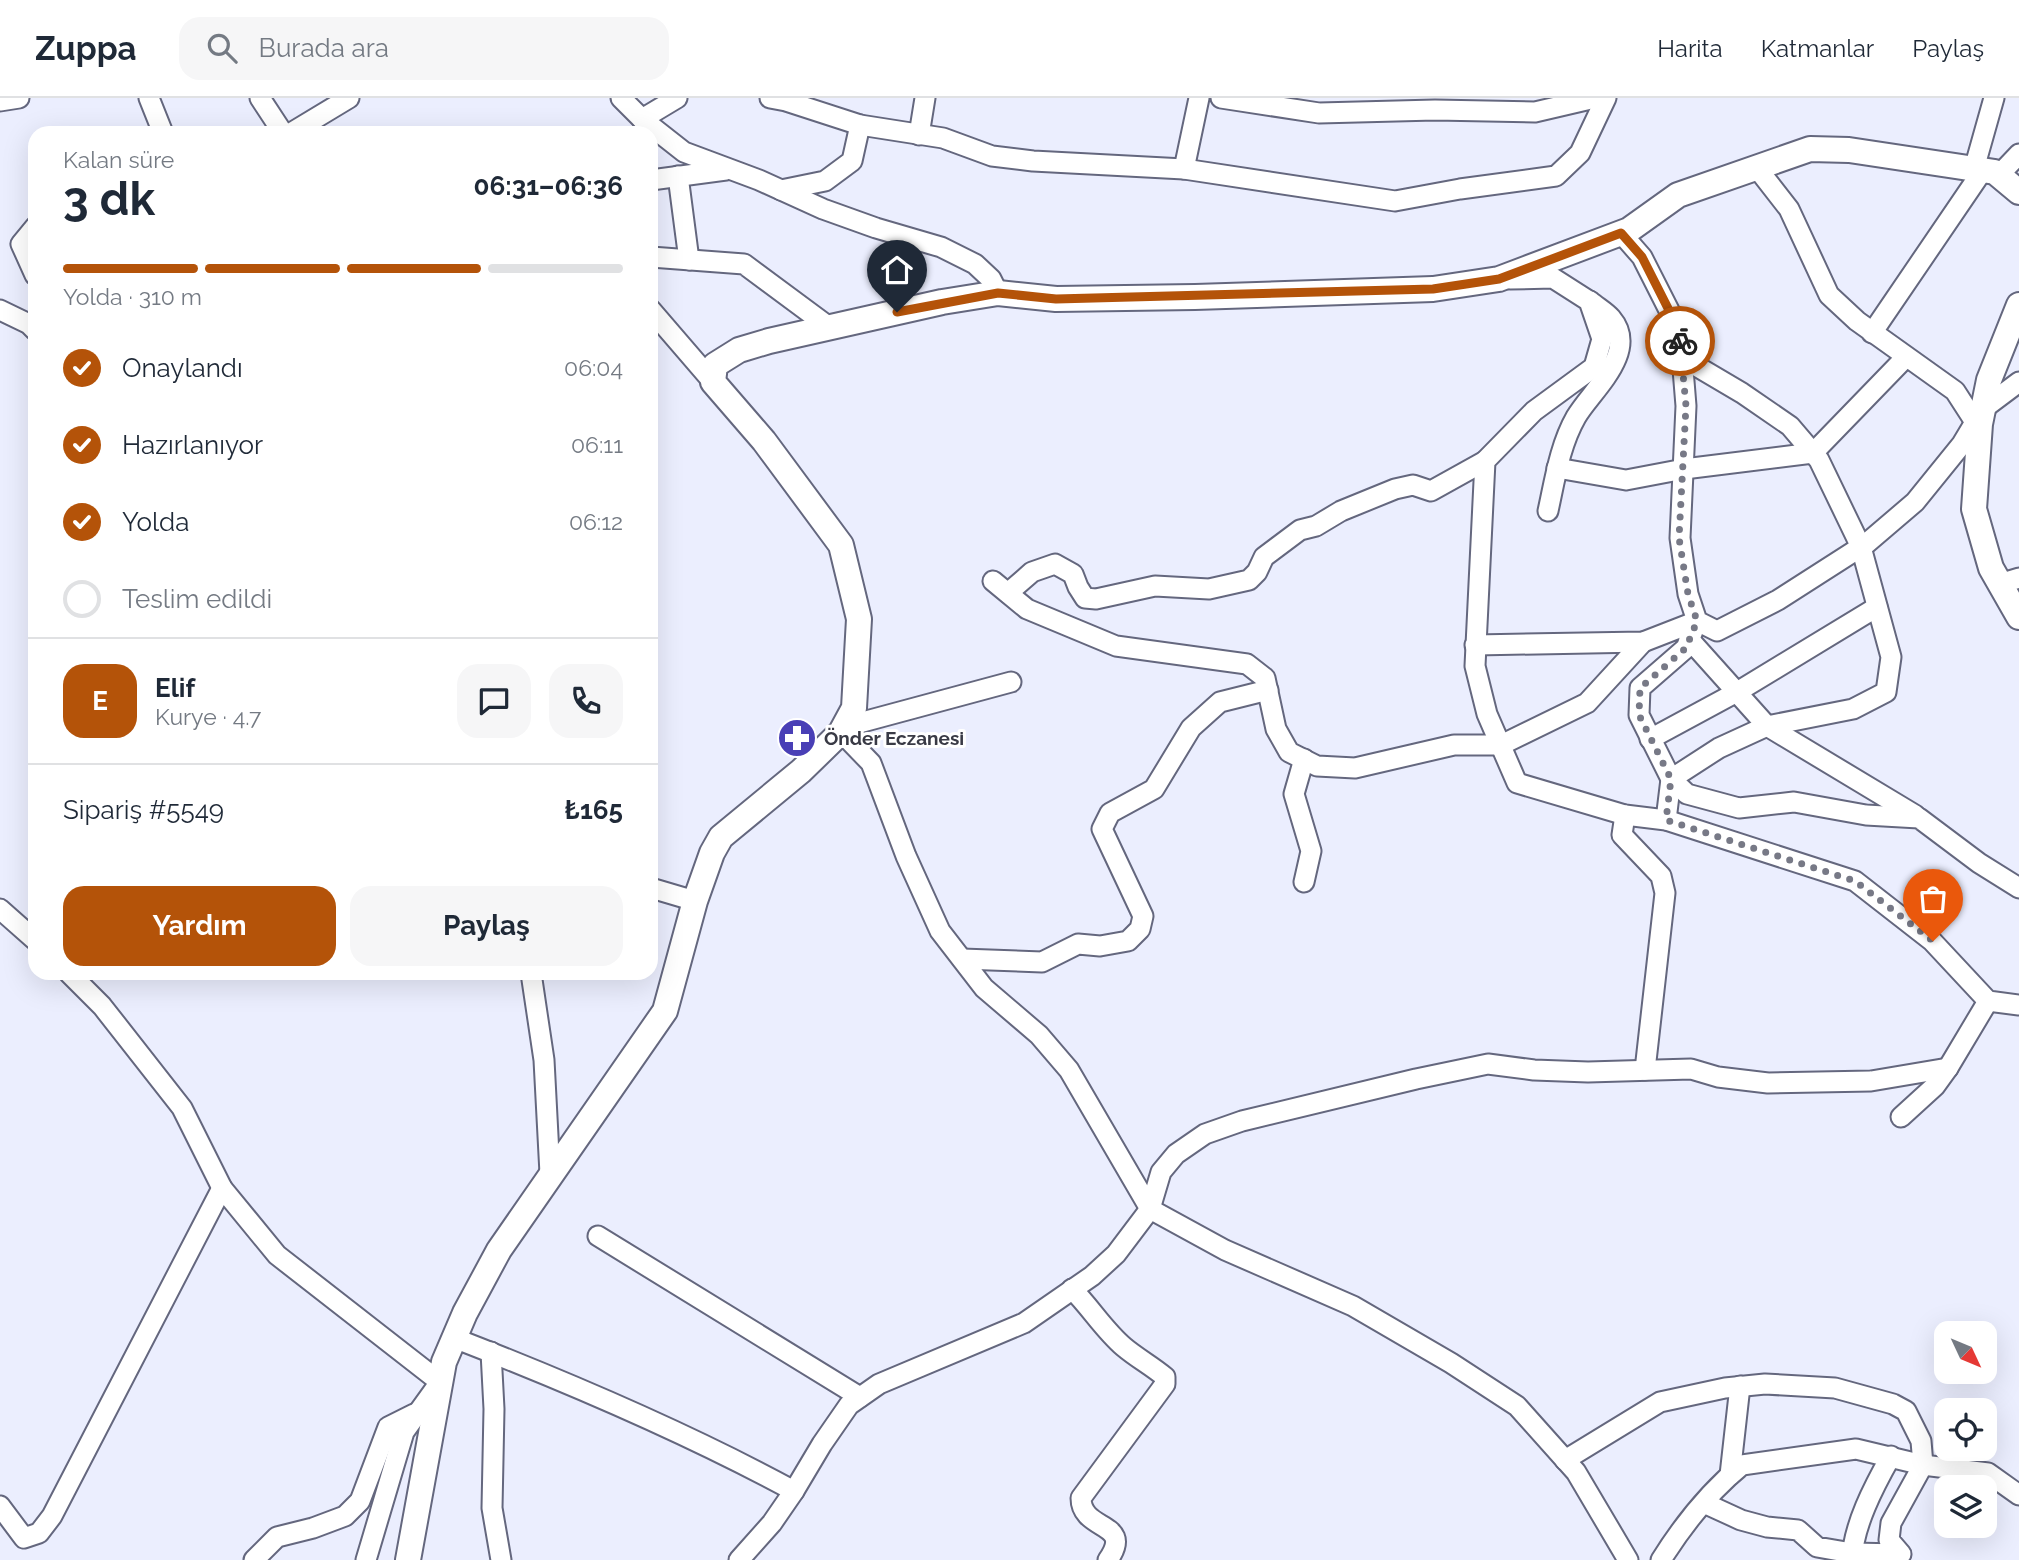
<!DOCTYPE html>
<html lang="tr">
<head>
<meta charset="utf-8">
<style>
	body { margin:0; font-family:Raleway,sans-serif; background:#f6f6f7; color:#1f2937; height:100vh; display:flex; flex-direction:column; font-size:26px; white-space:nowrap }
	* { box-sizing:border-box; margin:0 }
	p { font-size:23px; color:#747a83 }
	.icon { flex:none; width:38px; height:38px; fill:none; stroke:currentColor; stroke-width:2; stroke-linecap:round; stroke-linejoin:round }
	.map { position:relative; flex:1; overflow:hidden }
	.sheet { position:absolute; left:28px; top:28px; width:630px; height:854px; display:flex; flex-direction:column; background:#fff; border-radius:21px; box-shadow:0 7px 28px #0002 }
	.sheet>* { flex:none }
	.needle { width:46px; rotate:134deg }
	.controls { position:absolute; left:1934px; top:1223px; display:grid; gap:14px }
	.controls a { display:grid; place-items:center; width:63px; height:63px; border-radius:14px; background:#fff; box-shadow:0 7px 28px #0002; font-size:35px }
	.pin { position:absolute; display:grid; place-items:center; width:60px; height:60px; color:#fff; margin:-72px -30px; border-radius:50% 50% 50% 0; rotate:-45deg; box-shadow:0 0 7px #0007 }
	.pin .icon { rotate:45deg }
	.courier { position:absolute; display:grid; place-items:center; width:70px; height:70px; margin:-35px; border:5px solid #b45309; border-radius:50%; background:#fff; color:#222; box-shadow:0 2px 9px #0007 }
	.head em { font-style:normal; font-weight:700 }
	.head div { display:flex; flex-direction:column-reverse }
	.head { display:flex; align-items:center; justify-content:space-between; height:119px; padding:0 35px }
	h1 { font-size:46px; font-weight:700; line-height:52px }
	.bar { display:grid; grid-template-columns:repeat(4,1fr); gap:10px 7px; align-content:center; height:84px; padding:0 35px }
	.bar i { height:9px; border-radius:5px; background:#e0e1e3 }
	.bar .current { background:#b45309 }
	.bar p { grid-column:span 4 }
	.line { display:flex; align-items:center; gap:18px; padding:0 35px; border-top:2px solid #e0e1e3 }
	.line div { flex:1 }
	.round { display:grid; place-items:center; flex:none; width:74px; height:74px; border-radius:21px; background:#f6f6f7 }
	ol { padding:0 35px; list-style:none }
	li { display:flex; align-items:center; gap:21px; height:77px }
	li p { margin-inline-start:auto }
	li .icon { padding:7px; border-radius:50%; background:#b45309; color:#fff; stroke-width:4 }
	li:last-child { color:#747a83 }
	li i { width:38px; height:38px; border:4px solid #e0e1e3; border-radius:50% }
	.primary-button { display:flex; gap:14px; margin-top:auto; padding:14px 35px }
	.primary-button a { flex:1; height:80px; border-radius:21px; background:#b45309; color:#fff; font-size:28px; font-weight:700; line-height:80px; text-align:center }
	.primary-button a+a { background:#f6f6f7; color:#1f2937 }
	header { display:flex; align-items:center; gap:42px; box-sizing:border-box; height:98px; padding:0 35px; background:#fff; border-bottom:2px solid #e0e1e3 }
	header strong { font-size:33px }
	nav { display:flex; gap:38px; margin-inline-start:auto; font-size:24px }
	.search { width:490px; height:63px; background:#f6f6f7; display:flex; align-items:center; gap:18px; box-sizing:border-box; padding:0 24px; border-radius:21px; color:#747a83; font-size:26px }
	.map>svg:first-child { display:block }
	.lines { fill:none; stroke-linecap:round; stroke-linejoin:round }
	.minor-casing { stroke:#64677e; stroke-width:23 }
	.tertiary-casing { stroke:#64677e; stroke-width:28 }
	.minor { stroke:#fff; stroke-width:19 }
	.tertiary { stroke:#fff; stroke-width:24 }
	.done { stroke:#777986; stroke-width:7; stroke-dasharray:0 12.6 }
	.route { stroke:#b45309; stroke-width:9 }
	.labels { text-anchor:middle; stroke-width:6; stroke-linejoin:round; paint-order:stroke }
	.poi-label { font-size:19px; font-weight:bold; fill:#393a45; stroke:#fff; text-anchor:start }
</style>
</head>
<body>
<header>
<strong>Zuppa</strong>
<div class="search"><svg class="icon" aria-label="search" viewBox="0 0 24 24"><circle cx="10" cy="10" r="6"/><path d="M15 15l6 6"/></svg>Burada ara</div>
<nav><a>Harita</a><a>Katmanlar</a><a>Paylaş</a></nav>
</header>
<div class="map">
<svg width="2019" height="1462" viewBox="0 0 2019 1462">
	<rect width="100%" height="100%" fill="#ebeefe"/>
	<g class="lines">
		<defs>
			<g id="minor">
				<polyline points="149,0 163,35"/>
				<polyline points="260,0 283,35"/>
				<polyline points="621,0 642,21 684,54 759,82 823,111 876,130 941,149 975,166 991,181 998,195"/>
				<polyline points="770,0 786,3 860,27 943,40 992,58 1033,63 1184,71 1395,103 1460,91 1556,78 1580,55 1606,0"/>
				<polyline points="1221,0 1319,15 1435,12 1535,14 1595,0"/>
				<polyline points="0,3 19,0"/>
				<polyline points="642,21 677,0"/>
				<polyline points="291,35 349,0"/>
				<polyline points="919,37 925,0"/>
				<polyline points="1757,70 1789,111 1829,197 1857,223 1955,293 1975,324"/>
				<polyline points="1184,71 1199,0"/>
				<polyline points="1974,71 1994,0"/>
				<polyline points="1999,77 2019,56"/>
				<polyline points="678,78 689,162"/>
				<polyline points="651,82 726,72"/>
				<polyline points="781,92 825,83 852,63 860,27"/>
				<polyline points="35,129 21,146 35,177"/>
				<polyline points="1621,135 1642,159 1680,234 1686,308 1680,440 1688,496 1697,523 1717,533 1778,502 1867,445 1915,404 1962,346 1983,311 2019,284"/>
				<polyline points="651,159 744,166 829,229"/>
				<polyline points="1510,181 1553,180 1589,203 1602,241 1594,269 1534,313 1485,363 1475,568 1487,616 1517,685 1625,717 1666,722 1855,783 1932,843 1988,903 2019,907"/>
				<polyline points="0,212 29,226 35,232"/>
				<polyline points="651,212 713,284"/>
				<polyline points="1872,235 1983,72"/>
				<polyline points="1557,370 1626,382 1684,371 1813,355 1906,259"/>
				<path d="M1548 413C1555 381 1560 347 1576 319 1591 293 1640 254 1611 220 1606 214 1597 209 1590 203"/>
				<polyline points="993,483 1027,511 1116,548 1247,566 1265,580 1276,631 1289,654 1317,668 1355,670 1454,647 1501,647 1587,605 1643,544"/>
				<polyline points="1999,486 2019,480"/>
				<polyline points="1008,495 1032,474 1055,466 1073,476 1078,489 1085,500 1096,501 1155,488 1209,491 1249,482 1257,474 1264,459 1300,432 1316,428 1341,413 1395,391 1413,387 1431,393 1485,363"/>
				<polyline points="1689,541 1767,628 1915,717"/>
				<polyline points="1475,547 1643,544 1697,523 1686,550 1640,590 1639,617 1671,681 1687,696 1739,710 1794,704 1866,717 1919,720 1979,765 2019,790"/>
				<polyline points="844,629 1011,584"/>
				<polyline points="841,634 871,665 906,758 940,833 984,890 1039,937 1069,972 1150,1111 1225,1152 1353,1208 1451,1265 1517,1308 1576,1374 1628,1462"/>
				<polyline points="1650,641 1737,594 1877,509"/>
				<polyline points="1625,717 1622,737 1661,778 1665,795 1645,972"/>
				<polyline points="1666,722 1671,681 1719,650 1767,628 1853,611 1886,594 1891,559 1861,449 1819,362 1790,328 1742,295 1681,259"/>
				<polyline points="1304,784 1311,753 1294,696 1304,661"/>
				<polyline points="651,790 695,803"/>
				<polyline points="0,811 35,842"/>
				<polyline points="962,861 1042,864 1078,846 1100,848 1128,843 1140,831 1143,818 1102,731 1110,715 1154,691 1191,630 1220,604 1268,592"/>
				<polyline points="69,875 102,908 182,1010 222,1090 277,1157 440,1284 404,1334 366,1462"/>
				<polyline points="531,875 544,962 550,1076"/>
				<polyline points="1901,1019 1935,988 1948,970 1988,903"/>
				<polyline points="598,1138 860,1299"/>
				<path d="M1072 1191C1091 1210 1104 1232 1124 1249 1137 1260 1152 1268 1165 1279V1286L1081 1400C1081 1434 1135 1423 1108 1462"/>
				<path d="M454 1240C570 1285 685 1334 794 1393"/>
				<polyline points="491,1254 494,1311 492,1410 501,1462"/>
				<polyline points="1565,1362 1660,1304 1725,1290 1765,1286 1835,1290 1893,1306 1906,1313 1921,1343 1923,1367 1891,1425 1889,1442 1901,1456 1852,1455 1817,1449 1798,1432 1767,1429 1741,1422 1704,1405"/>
				<polyline points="1730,1377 1740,1288"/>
				<polyline points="0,1408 24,1440 39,1435 52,1418 222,1090"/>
				<polyline points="254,1462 277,1439 313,1430 345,1418 360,1403 388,1329 414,1316"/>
				<polyline points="739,1462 772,1425 794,1393 822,1346 849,1307 879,1286 1024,1225 1092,1178 1116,1156 1150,1111 1161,1074 1176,1056 1205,1036 1242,1023 1416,981 1488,966 1534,972 1588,974 1691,971 1718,979 1768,985 1871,983 1948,970"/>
				<path d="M1661 1462C1683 1427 1710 1393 1742 1367L1856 1351 1923 1367 1988 1375 2019 1397"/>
				<path d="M1852 1462C1853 1428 1874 1388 1891 1358"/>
			</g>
			<g id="tertiary">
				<polyline points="2019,207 1989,282 1980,326 1974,411 1991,470 2019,519"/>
				<polyline points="408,1462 444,1264 465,1215 499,1152 665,913 695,803 712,755 721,739 801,673 841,634 854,610 859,521 841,447 764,343 713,284 715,267 739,252 769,243 942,204 998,195 1056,201 1195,199 1433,191 1499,181 1629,132 1678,97 1810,51 1849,52 1995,74 2019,94"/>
			</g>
		</defs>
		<use href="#minor" class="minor-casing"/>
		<use href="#tertiary" class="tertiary-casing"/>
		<use href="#minor" class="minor"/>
		<use href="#tertiary" class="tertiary"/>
	</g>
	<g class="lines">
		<polyline class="done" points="1680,243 1686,308 1679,440 1688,496 1697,523 1686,550 1640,590 1639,617 1671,681 1666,722 1855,783 1933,843"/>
		<polyline class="route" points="897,214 998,195 1056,201 1433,191 1499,181 1621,135 1642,159 1680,234 1680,243"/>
	</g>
	<defs>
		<symbol id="pharmacy-disc" viewBox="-11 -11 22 22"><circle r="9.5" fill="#493fb6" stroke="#fff"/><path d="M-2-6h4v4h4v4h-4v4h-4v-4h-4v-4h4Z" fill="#fff"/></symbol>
	</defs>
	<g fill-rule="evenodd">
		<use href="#pharmacy-disc" x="775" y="618" width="44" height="44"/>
	</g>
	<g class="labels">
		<g class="poi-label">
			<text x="824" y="647">Önder Eczanesi</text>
		</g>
	</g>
</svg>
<div class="controls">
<a><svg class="needle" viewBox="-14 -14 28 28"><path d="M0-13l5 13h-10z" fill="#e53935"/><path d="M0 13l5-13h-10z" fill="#747a83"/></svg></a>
<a><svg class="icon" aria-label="locate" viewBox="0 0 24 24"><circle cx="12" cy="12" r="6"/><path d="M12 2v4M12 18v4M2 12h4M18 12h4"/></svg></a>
<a><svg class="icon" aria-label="layers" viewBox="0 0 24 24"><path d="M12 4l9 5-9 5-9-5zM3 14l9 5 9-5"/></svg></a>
</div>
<div class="pin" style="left:1933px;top:843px;background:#ea580c"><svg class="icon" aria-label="bag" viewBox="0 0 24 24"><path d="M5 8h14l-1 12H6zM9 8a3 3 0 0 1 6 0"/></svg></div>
<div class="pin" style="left:897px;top:214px;background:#1f2937"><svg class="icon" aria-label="home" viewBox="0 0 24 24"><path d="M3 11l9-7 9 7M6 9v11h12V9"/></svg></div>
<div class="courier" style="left:1680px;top:243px"><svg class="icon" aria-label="bike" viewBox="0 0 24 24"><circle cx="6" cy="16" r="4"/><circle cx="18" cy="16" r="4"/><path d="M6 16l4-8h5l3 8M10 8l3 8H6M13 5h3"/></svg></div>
<section class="sheet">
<div class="head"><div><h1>3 dk</h1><p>Kalan süre</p></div><em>06:31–06:36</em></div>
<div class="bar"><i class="current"></i><i class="current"></i><i class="current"></i><i></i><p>Yolda · 310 m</p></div>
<ol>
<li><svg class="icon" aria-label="check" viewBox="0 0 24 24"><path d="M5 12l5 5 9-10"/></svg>Onaylandı<p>06:04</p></li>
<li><svg class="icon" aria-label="check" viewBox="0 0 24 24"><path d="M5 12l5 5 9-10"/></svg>Hazırlanıyor<p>06:11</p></li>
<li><svg class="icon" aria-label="check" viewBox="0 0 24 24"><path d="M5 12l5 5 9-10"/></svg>Yolda<p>06:12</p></li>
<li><i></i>Teslim edildi</li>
</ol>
<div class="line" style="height:126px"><b class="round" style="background:#b45309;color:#fff">E</b><div><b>Elif</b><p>Kurye · 4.7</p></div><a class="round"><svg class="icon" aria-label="chat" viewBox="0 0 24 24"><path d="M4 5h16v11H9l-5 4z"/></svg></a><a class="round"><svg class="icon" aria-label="phone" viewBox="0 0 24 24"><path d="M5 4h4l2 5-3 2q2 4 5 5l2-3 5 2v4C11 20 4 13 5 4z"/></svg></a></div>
<div class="line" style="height:91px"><div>Sipariş #5549</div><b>₺165</b></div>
<div class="primary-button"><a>Yardım</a><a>Paylaş</a></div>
</section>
</div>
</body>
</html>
